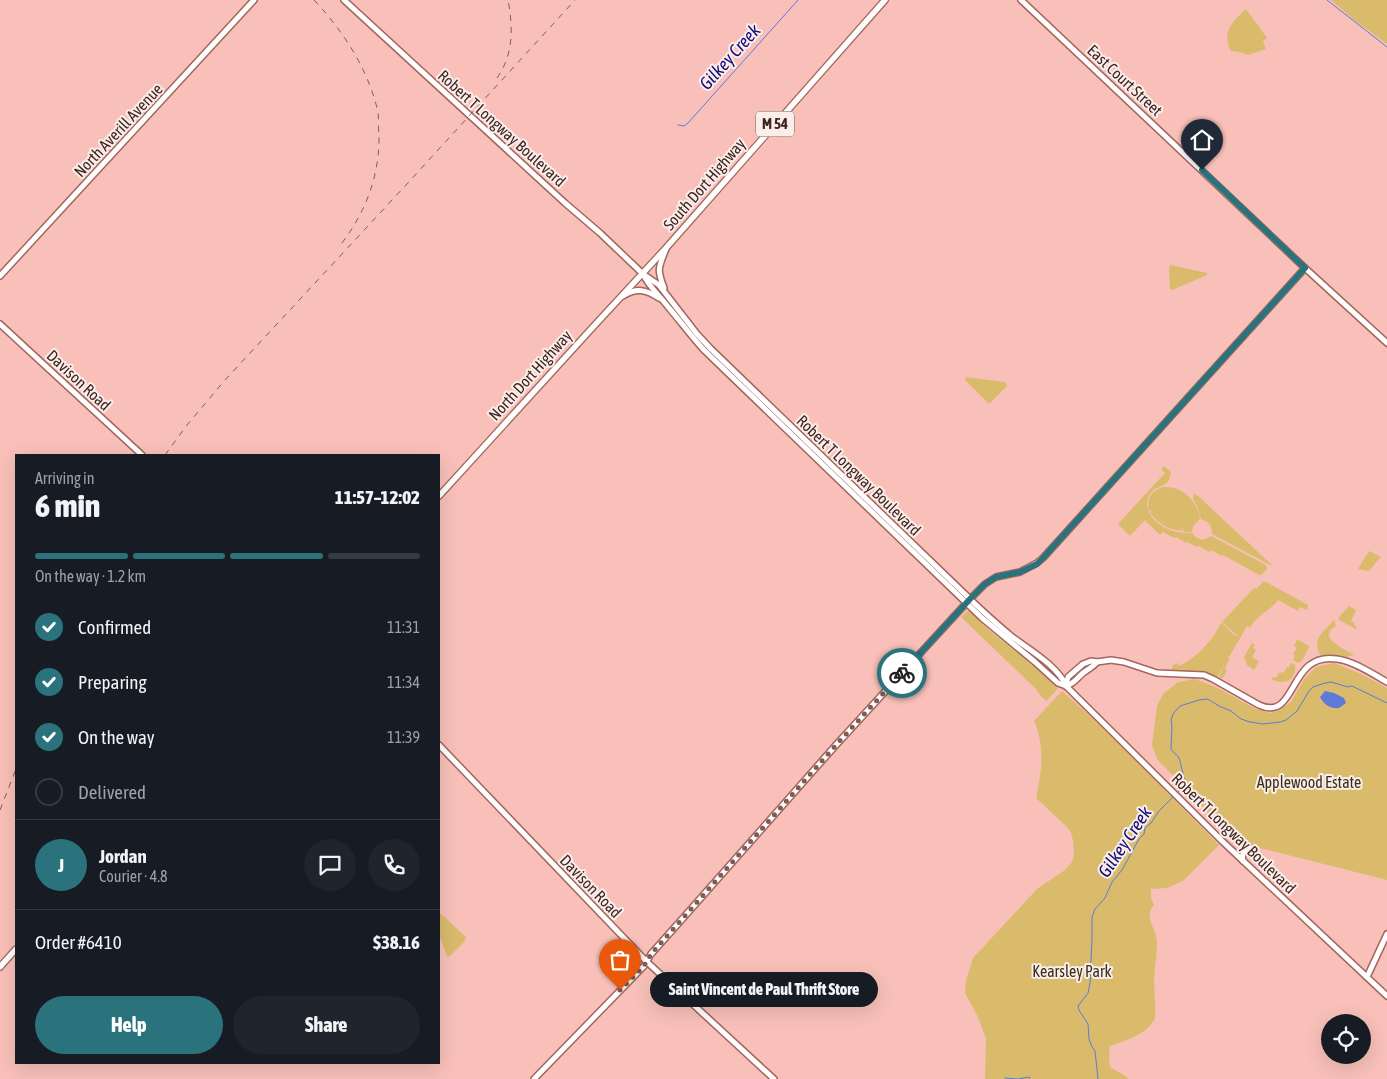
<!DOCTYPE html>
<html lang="en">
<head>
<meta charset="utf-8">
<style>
	body { margin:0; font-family:"Asap Condensed",sans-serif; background:#20242c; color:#f1f3f6; height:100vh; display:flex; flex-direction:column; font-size:19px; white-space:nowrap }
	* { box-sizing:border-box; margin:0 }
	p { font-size:16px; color:#9ea1a6 }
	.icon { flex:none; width:28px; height:28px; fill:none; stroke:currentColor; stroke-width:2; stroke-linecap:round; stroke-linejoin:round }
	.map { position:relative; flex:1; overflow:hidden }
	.panel { position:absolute; left:15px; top:454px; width:425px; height:610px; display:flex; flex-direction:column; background:#171b24; border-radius:0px; box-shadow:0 5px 20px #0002 }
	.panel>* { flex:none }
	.tools { position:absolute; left:1321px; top:1014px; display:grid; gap:10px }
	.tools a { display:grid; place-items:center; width:50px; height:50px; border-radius:50%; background:#171b24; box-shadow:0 5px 20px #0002; font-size:25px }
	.pin { position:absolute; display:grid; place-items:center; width:42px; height:42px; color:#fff; margin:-51px -21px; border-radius:50% 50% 50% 0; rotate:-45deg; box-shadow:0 0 5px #0007 }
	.pin .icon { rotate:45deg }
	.courier { position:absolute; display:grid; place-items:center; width:50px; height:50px; margin:-25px; border:4px solid #2a737d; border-radius:50%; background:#fff; color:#222; box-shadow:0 1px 6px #0007 }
	.bubble { position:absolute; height:35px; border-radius:18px; background:#171b24; box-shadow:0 5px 20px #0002; font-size:16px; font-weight:800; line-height:35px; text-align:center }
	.overview em { font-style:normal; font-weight:800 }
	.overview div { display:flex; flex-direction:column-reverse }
	.overview { display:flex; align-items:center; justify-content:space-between; height:85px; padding:0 20px }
	h1 { font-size:32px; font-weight:800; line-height:38px }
	.bar { display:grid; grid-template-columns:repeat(4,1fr); gap:8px 5px; align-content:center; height:60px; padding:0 20px }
	.bar i { height:6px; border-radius:4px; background:#363941 }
	.bar .active { background:#2a737d }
	.bar p { grid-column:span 4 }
	.line { display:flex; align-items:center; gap:12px; padding:0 20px; border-top:1px solid #363941 }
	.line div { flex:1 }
	.round { display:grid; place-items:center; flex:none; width:52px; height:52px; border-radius:26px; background:#20242c }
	ol { padding:0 20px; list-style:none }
	li { display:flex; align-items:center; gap:15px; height:55px }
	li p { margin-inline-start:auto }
	li .icon { padding:5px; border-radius:50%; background:#2a737d; color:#fff; stroke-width:4 }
	li:last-child { color:#9ea1a6 }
	li i { width:28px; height:28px; border:2px solid #363941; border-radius:50% }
	.button { display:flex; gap:10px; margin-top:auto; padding:10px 20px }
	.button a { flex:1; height:58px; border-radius:30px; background:#2a737d; color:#fff; font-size:20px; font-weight:800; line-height:58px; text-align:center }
	.button a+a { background:#20242c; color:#f1f3f6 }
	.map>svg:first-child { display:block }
	.green { fill:#dabb6c }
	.water { fill:#5d7ad7 }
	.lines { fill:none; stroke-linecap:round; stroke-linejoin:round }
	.stream { stroke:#5d7ad7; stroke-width:1 }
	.secondary-casing { stroke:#a3655d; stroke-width:8 }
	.primary-casing { stroke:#a3655d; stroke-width:8 }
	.secondary { stroke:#fff; stroke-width:5 }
	.primary { stroke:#fff; stroke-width:5.5 }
	.rail { stroke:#825d58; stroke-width:1; stroke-dasharray:6 6; stroke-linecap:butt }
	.done { stroke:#805b56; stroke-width:5; stroke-dasharray:0 9 }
	.route { stroke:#2a737d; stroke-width:6 }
	.labels { text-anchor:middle; stroke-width:4; stroke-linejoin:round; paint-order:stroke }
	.shield { fill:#fbedea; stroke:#77615d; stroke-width:1 }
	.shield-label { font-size:15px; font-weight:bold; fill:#3f2521 }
	.street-label { font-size:16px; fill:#3f2521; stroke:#fbedea }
	.park-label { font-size:16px; fill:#382f1b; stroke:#fbedea }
	.water-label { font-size:18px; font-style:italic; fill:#0f0b7d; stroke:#fbedea }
</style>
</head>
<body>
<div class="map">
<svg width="1387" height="1079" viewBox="0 0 1387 1079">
	<rect width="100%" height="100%" fill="#f8c0b8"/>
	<g class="green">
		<polygon points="1331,0 1387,0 1387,44 1354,20"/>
		<path d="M1246 9 1267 38 1263 41 1266 49 1248 55 1240 52 1231 51C1221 32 1233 21 1246 9Z"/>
		<polygon points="1171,265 1207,273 1207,275 1172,290 1170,289 1169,267"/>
		<polygon points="966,377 1005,382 1007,386 990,403 988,403 965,380"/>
		<path d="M1164 466 1171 472C1170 490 1155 483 1149 496 1141 512 1159 527 1173 531 1179 533 1186 533 1192 533 1198 541 1204 541 1211 536L1266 565 1267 569 1261 575H1259L1223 555 1222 556 1211 550 1209 552 1199 546 1197 547 1187 542 1186 543 1176 537 1174 538 1163 532 1160 535 1145 520 1130 536 1118 524 1165 473 1161 469Z"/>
		<path d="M1163 487C1183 486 1197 500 1200 519L1193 526 1192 532H1184L1181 527 1182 531C1168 530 1157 523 1150 512L1153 510 1149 511C1146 499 1151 491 1163 487Z"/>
		<path d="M1194 494 1198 496 1272 565H1270L1212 534C1211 524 1210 523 1201 519L1197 506 1193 498Z"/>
		<polygon points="1369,551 1381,557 1369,571 1362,570 1358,569"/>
		<path d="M1264 581 1308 605 1307 610 1300 607 1298 611 1278 600C1271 610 1256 616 1250 628L1247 626 1229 657 1227 659 1230 658 1225 668 1227 670 1223 678 1221 679 1219 677 1225 663 1217 678C1210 675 1205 672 1197 672 1189 671 1180 674 1172 671V668L1173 665 1178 663 1179 666C1193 660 1204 648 1213 637 1217 632 1217 628 1222 623L1233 634 1239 637 1222 622 1254 588 1256 589Z"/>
		<polygon points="1349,606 1356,610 1351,621 1355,623 1354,625 1357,627 1356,629 1339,620 1339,617"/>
		<polygon points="970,611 990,631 1029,661 1057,687 1057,690 1046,701 1039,694 1036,689 961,617 966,612"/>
		<path d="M1334 620 1336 626C1316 637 1344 649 1354 655L1346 657 1336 655H1320C1312 638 1323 632 1334 620Z"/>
		<polygon points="1297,639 1309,646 1309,647 1302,661 1298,663 1293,660 1295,655 1293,654 1297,648 1294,646"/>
		<polygon points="1252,643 1255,644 1253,648 1256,650 1252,657 1259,661 1254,670 1247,665 1244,657"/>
		<path d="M1291 663 1295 665C1297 680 1284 686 1271 679L1273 677 1276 678 1280 672 1283 673 1287 667 1289 668Z"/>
		<polygon points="1334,663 1361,674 1387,688 1387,880 1232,841 1202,806 1157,759 1152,745 1157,706 1163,694 1178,682 1195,679 1216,687 1256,709 1271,713 1278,711 1291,702 1304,679 1316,667"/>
		<path d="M1062 691 1089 715 1140 765 1219 845 1183 881 1167 888 1151 889V897L1154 905C1143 916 1156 928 1157 941 1157 953 1155 967 1154 979 1154 986 1156 1014 1155 1018 1147 1035 1126 1040 1110 1046L1109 1057 1110 1067 1122 1074 1129 1079H985L986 1039 978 1017 965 993 966 981 973 958 1037 889 1065 870 1072 862 1074 855 1073 841 1071 833 1066 826 1036 798C1038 794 1037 791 1038 786 1043 766 1043 740 1034 721Z"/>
		<polygon points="439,912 466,937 465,941 449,957 447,956 439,935"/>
	</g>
	<path class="water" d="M1325 691 1334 693 1344 698 1346 703 1339 708C1331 709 1324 705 1320 697Z"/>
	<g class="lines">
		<g class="stream">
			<polyline points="1327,0 1387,47"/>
			<polyline points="678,125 684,126 688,123 798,0"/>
			<path d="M1177 793C1187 782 1185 780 1181 766 1181 765 1180 760 1179 758 1177 754 1173 753 1171 749L1172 726 1171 720 1173 714 1180 706 1199 700 1207 699 1211 701 1219 706 1231 711 1241 719 1250 722 1263 724 1280 722 1286 720 1297 711 1309 691 1313 687 1325 683 1331 682 1348 687 1352 686 1387 703"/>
			<polyline points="1005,1078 1018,1079 1029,1077 1030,1079"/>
			<polyline points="1098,1079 1095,1051 1092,1047 1089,1039 1088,1024 1079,1010 1078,1006 1088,993 1090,983 1092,939 1092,917 1095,909 1105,898 1112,882 1122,870 1139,839 1144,834 1145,828 1151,823 1159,811 1174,796"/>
		</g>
		<defs>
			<g id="secondary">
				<path d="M344 0 565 203 600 233 643 274 659 285 697 334 711 349 970 599C983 612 997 624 1011 636 1028 649 1058 666 1066 686"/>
				<polyline points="1021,0 1305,268 1387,343"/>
				<path d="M643 274C649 287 660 296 669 308 681 322 691 336 704 350L982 618 1035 662 1058 683 1066 686 1222 841 1387 996"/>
				<polyline points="0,276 254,0"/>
				<path d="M664 288C657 270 658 268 666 249"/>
				<path d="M623 296C637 287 646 290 659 298"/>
				<polyline points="0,324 142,455"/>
				<path d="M1066 685 1068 677 1083 664 1091 661 1097 662 1111 660 1124 662 1157 673 1204 675 1213 679 1259 705C1298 723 1287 651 1337 659 1353 661 1373 674 1387 682"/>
				<path d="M1066 686C1074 684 1077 678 1083 673 1088 669 1093 667 1097 662"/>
				<polyline points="439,745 646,961 774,1079"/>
				<path d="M1243 861C1241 854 1244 851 1250 848"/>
				<polyline points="1367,977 1387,934"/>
				<polyline points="534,1079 644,966 651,954 676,926 836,745 970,599 985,584 996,577 1020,572 1037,563 1043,558 1305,268"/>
			</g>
			<g id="primary">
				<polyline points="439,496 593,327 666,248 885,0"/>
				<polyline points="0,967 16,949"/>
			</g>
		</defs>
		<use href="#secondary" class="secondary-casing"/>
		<use href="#primary" class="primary-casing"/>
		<use href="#secondary" class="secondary"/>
		<use href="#primary" class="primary"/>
		<g class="rail">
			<path d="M314 0C344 32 368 69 378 112 379 119 378 128 379 135 380 177 364 216 338 248"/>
			<path d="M497 78C514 54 513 27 508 0"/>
			<polyline points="165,455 187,425 225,380 406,185 575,0"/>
			<polyline points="0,810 16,769"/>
		</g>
	</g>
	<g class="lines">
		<polyline class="done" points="620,990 644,966 651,954 676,926 836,745 902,673"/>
		<polyline class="route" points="902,673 970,599 985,584 996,577 1020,572 1037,564 1043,558 1305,268 1202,170"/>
	</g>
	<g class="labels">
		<rect class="shield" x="756" y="111.5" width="38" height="25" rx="4"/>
		<g class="shield-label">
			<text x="775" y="129">M 54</text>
		</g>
		<g class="street-label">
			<text transform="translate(1125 80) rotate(43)" y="6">East Court Street</text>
			<text transform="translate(502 128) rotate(42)" y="6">Robert T Longway Boulevard</text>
			<text transform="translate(118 130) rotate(-47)" y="6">North Averill Avenue</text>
			<text transform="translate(704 184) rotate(-49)" y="6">South Dort Highway</text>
			<text transform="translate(530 375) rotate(-48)" y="6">North Dort Highway</text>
			<text transform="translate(79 380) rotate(43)" y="6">Davison Road</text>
			<text transform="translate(859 475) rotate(44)" y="6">Robert T Longway Boulevard</text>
			<text transform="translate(1234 833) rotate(44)" y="6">Robert T Longway Boulevard</text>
			<text transform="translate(591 886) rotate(46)" y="6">Davison Road</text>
		</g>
		<g class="park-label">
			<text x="1309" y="788">Applewood Estate</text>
			<text x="1072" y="977">Kearsley Park</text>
		</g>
		<g class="water-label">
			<text transform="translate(730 57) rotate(-48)" y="6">Gilkey Creek</text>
			<text transform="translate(1125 842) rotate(-56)" y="6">Gilkey Creek</text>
		</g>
	</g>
</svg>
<div class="tools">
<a><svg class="icon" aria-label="locate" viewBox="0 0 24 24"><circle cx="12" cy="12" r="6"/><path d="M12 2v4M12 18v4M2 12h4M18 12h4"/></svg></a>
</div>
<div class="pin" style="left:620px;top:990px;background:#ea580c"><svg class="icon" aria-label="bag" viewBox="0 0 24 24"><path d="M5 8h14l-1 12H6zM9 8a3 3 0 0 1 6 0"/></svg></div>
<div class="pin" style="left:1202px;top:170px;background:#1f2937"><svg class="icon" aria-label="home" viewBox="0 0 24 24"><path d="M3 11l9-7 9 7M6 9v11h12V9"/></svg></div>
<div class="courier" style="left:902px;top:673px"><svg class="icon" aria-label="bike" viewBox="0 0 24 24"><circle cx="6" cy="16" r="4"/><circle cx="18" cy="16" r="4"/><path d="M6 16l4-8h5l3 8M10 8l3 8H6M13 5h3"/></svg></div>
<div class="bubble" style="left:650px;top:972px;width:228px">Saint Vincent de Paul Thrift Store</div>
<section class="panel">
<div class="overview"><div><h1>6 min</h1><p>Arriving in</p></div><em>11:57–12:02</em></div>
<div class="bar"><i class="active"></i><i class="active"></i><i class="active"></i><i></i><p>On the way · 1.2 km</p></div>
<ol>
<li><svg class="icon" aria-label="check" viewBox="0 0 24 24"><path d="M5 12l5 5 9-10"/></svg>Confirmed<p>11:31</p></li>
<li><svg class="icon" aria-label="check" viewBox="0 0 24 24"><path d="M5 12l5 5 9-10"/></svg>Preparing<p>11:34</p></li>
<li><svg class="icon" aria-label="check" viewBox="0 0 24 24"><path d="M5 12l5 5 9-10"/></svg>On the way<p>11:39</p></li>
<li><i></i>Delivered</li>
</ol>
<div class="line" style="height:90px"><b class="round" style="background:#2a737d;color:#fff">J</b><div><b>Jordan</b><p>Courier · 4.8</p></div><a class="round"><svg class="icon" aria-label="chat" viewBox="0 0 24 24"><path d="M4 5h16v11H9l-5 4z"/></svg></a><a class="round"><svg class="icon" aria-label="phone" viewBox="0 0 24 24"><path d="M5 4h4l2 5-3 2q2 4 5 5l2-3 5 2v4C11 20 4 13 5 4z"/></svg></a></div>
<div class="line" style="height:65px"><div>Order #6410</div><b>$38.16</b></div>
<div class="button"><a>Help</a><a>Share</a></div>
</section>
</div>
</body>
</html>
